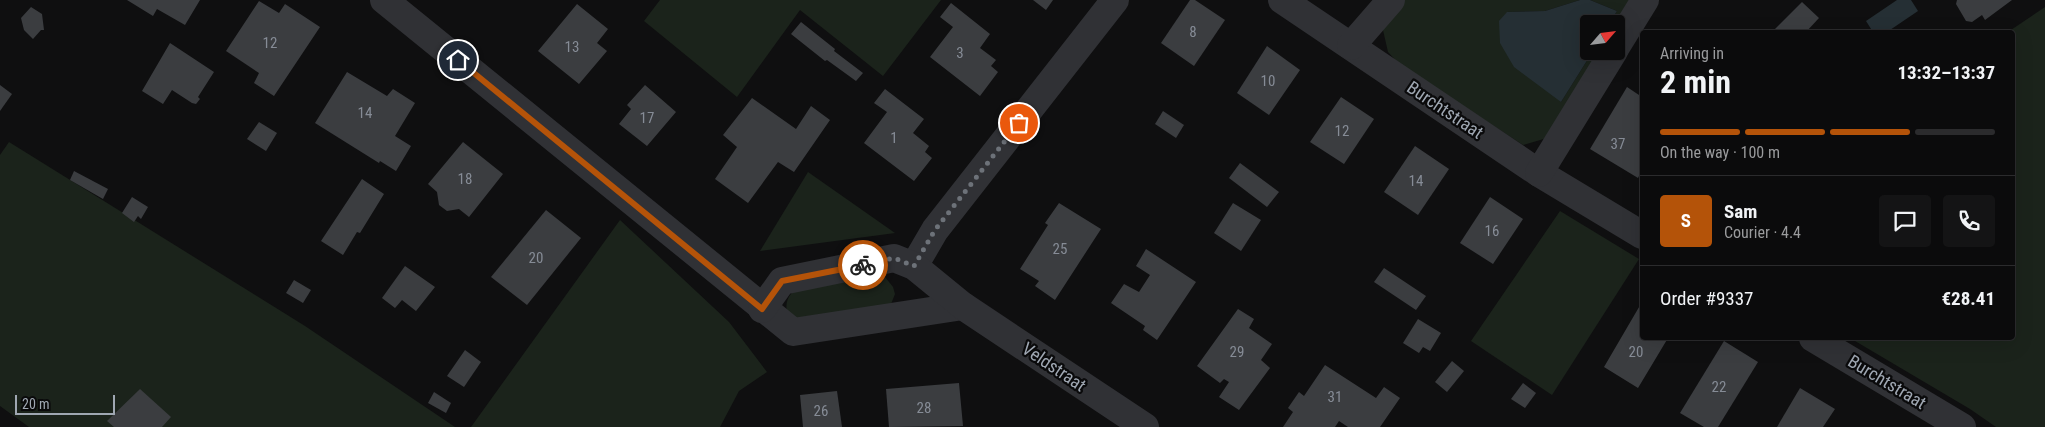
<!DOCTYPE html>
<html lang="en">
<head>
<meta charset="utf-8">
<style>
	body { margin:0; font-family:"Roboto Condensed",sans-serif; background:#141415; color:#f1f3f6; height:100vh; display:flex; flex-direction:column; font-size:19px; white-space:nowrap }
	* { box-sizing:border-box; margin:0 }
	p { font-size:16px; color:#9a9b9d }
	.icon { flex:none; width:28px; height:28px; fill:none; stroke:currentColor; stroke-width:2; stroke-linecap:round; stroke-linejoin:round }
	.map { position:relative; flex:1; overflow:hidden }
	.panel { position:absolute; left:1640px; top:30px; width:375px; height:310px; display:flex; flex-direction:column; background:#0b0b0c; border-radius:5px; box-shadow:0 5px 20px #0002,0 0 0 1px #2b2b2d }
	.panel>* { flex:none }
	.needle { width:32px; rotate:62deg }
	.tools { position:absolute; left:1580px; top:15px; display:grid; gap:10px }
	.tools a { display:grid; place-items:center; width:45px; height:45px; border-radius:5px; background:#0b0b0c; box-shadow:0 5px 20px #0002,0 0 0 1px #2b2b2d; font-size:25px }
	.scale { position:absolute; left:15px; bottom:12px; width:100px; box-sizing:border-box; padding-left:5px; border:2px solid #9fa7b2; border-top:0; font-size:14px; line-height:18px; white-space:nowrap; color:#9fa7b2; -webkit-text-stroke:4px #0a0a0b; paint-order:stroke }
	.pin { position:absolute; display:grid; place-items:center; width:42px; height:42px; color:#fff; margin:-21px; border:2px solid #fff; border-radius:50%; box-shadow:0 1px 5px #0007 }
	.courier { position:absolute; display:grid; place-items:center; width:50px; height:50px; margin:-25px; border:4px solid #b45309; border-radius:50%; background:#fff; color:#222; box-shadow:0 1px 6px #0007 }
	.summary em { font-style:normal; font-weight:700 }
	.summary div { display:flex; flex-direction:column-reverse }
	.summary { display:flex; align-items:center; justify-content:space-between; height:85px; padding:0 20px }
	h1 { font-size:32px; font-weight:700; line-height:38px }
	.bar { display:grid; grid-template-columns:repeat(4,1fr); gap:8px 5px; align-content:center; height:60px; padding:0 20px }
	.bar i { height:6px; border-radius:4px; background:#2b2b2d }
	.bar .current { background:#b45309 }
	.bar p { grid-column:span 4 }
	.line { display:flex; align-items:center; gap:12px; padding:0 20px; border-top:1px solid #2b2b2d }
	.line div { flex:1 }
	.round { display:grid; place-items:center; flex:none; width:52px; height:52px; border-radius:5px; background:#141415 }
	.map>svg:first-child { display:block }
	.green { fill:#1b231b }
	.water { fill:#252f34 }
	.building { fill:#3b3d40 }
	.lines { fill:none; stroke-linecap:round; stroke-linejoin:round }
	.minor { stroke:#303135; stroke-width:28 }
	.done { stroke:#6d7279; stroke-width:5; stroke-dasharray:0 9 }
	.route { stroke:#b45309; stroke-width:6 }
	.labels { text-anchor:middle; stroke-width:4.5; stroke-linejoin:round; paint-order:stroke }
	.number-label { font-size:15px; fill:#868c96 }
	.street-label { font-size:18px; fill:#9fa7b2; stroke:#0a0a0b }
</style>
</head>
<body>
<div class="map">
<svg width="2045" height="427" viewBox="0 0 2045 427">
	<rect width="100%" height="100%" fill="#0f0f10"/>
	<g class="green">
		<polygon points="660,0 941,0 883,76 800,10 737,97 644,21"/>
		<polygon points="1403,0 1580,0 1545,11 1507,12 1561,102 1593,51 1600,51 1547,138 1523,145 1400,65 1388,52 1383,30 1395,9"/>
		<polygon points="1590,0 1631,0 1616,24 1609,24 1617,11"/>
		<polygon points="2045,7 2045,427 1996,427 1970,409 1850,338 2012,338 2012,32 2008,32"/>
		<polygon points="9,142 305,326 455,427 29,427 0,406 0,155"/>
		<polygon points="808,172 895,233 760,251"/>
		<polygon points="1560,211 1639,259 1552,395 1471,341"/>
		<polygon points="620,220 729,322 767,372 739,391 720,427 471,427"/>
		<path d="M885 277 893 287 895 294 891 304 799 320 787 313C785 301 788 296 797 288Z"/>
	</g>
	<g class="water">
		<polygon points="1580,0 1590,0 1617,11 1609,24 1589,24 1589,51 1593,51 1561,102 1514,67 1500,43 1499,21 1507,12 1545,11"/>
		<polygon points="1897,0 1911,0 1918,11 1887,32 1873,32 1866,21"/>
	</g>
	<g class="building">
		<polygon points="127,0 200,0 185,25 157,9 153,16"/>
		<polygon points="1033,0 1053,0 1046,10"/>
		<polygon points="1190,0 1195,0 1225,20 1194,66 1161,43"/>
		<polygon points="1957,0 2012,0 1985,20 1982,15 1972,22 1966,21 1956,4"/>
		<polygon points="259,1 279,13 285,4 320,27 274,96 254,83 259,73 226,51"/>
		<polygon points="1802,2 1819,18 1806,32 1772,32"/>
		<polygon points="951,3 990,34 980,48 996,60 991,66 998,72 980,96 930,57 953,27 940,17"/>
		<polygon points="577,4 608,29 597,43 607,51 579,84 538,51"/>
		<polygon points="31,7 42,14 44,30 41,30 33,39 24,30 21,18"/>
		<polygon points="801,22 835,49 834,51 863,73 856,81 827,60 825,61 791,34"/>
		<polygon points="170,43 214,72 198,97 200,99 196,104 192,103 172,90 163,104 142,91"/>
		<polygon points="1267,46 1300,70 1269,115 1237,93"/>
		<polygon points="347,72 387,96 393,89 415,103 395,136 411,146 396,171 380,161 379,163 315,123"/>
		<polygon points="0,85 12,94 0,111"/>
		<polygon points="645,85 676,112 647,146 619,124 631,109 627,105"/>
		<polygon points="1627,87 1642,97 1642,170 1638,178 1590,149"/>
		<polygon points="885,89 924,119 913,133 929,146 925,152 932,158 914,181 864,143 887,112 874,103"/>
		<polygon points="1341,97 1374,119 1344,164 1310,142"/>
		<polygon points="752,98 796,129 811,106 830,120 794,172 778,162 748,203 715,179 737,147 723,135"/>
		<polygon points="1163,111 1184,125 1176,138 1155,124"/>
		<polygon points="259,122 277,133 266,151 247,139"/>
		<polygon points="463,142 503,174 469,217 459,209 447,211 439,205 437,192 428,184"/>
		<polygon points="1415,146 1449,169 1418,215 1384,192"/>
		<polygon points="1240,163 1279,192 1267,207 1229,178"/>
		<polygon points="74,171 108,189 103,199 70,180"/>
		<polygon points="362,179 384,194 360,233 357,232 343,255 321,241"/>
		<polygon points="132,197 148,207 141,219 138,216 134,222 122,213"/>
		<polygon points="1490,197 1523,219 1493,264 1460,243"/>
		<polygon points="1059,203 1101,229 1055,300 1035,286 1039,281 1020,269 1048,225 1045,223"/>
		<polygon points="1233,203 1261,220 1241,251 1214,233"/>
		<polygon points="546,210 581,238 527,305 491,277"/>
		<polygon points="1146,249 1196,282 1157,340 1143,330 1145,326 1111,303 1124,284 1139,292 1150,275 1136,266"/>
		<polygon points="405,266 435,287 416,311 402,300 395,308 382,298"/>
		<polygon points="1384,268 1426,296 1416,310 1374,282"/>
		<polygon points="294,280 311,290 303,303 286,293"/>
		<polygon points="1642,302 1642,338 1668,338 1638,388 1604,367"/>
		<polygon points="1238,309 1254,319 1249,328 1272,344 1261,360 1270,368 1239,410 1219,397 1229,382 1224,379 1220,383 1197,366"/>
		<polygon points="1418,319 1441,333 1430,351 1423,347 1419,353 1403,343"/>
		<polygon points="1724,341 1758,362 1718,427 1704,427 1680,413"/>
		<polygon points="465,350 481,362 464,387 447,376"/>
		<polygon points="1452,361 1464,371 1447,392 1435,382"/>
		<polygon points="1325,365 1376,398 1384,387 1400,398 1380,427 1348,427 1339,421 1335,427 1283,427 1293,412 1288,408 1299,392 1304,396"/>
		<polygon points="959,383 963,426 889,427 886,389"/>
		<polygon points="1523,383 1536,393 1525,408 1511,399"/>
		<polygon points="1800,388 1835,409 1823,427 1777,427"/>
		<polygon points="140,389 171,417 162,427 114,427 107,421"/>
		<polygon points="837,391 842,427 803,427 800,395"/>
		<polygon points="434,392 451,403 446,413 428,403"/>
	</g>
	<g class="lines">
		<g class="minor">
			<polyline points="384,0 793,332 963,306"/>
			<polyline points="1282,0 1539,173 1642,235"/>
			<polyline points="1351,46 1391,0"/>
			<polyline points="1616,47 1645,0"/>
			<polyline points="1539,173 1614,51"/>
			<polyline points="914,266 935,230 1115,0"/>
			<polyline points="762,309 782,281 894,258 914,266 963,306 1145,427"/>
			<polyline points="1813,338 1962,427"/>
		</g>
	</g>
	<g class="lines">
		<polyline class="done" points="863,265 894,258 914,266 935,230 1019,123"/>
		<polyline class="route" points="458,60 762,309 782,281 863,265"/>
	</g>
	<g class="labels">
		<g class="number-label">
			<text x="1193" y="37">8</text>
			<text x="270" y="48">12</text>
			<text x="572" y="52">13</text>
			<text x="960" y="58">3</text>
			<text x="1268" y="86">10</text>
			<text x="365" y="118">14</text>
			<text x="647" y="123">17</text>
			<text x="1342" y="136">12</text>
			<text x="894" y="143">1</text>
			<text x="1618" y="149">37</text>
			<text x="465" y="184">18</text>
			<text x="1416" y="186">14</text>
			<text x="1492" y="236">16</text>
			<text x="1060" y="254">25</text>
			<text x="536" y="263">20</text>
			<text x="1237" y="357">29</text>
			<text x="1636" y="357">20</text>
			<text x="1719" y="392">22</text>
			<text x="1335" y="402">31</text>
			<text x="924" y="413">28</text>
			<text x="821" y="416">26</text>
		</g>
		<g class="street-label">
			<text transform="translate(1445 110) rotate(34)" y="6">Burchtstraat</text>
			<text transform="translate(1054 367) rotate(34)" y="6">Veldstraat</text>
			<text transform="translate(1887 382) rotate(31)" y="6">Burchtstraat</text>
		</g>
	</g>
</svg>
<div class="tools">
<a><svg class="needle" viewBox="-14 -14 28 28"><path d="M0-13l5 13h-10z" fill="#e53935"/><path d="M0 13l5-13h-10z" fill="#9a9b9d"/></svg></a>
</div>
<div class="scale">20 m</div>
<div class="pin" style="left:1019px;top:123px;background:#ea580c"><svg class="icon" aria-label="bag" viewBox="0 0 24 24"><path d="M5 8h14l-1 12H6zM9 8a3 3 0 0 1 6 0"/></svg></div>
<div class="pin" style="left:458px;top:60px;background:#1f2937"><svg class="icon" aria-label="home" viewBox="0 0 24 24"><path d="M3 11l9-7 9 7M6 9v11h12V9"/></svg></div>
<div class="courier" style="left:863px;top:265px"><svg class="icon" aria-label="bike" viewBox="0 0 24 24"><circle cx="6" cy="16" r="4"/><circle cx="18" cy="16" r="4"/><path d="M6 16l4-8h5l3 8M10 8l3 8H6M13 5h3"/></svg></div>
<section class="panel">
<div class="summary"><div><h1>2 min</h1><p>Arriving in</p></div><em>13:32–13:37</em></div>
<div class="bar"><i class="current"></i><i class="current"></i><i class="current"></i><i></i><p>On the way · 100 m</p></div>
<div class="line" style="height:90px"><b class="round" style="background:#b45309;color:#fff">S</b><div><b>Sam</b><p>Courier · 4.4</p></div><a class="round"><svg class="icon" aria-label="chat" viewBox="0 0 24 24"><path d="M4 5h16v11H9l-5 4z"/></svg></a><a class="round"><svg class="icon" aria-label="phone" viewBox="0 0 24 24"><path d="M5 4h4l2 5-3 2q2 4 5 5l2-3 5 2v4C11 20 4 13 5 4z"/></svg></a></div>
<div class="line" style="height:65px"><div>Order #9337</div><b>€28.41</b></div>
</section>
</div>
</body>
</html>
